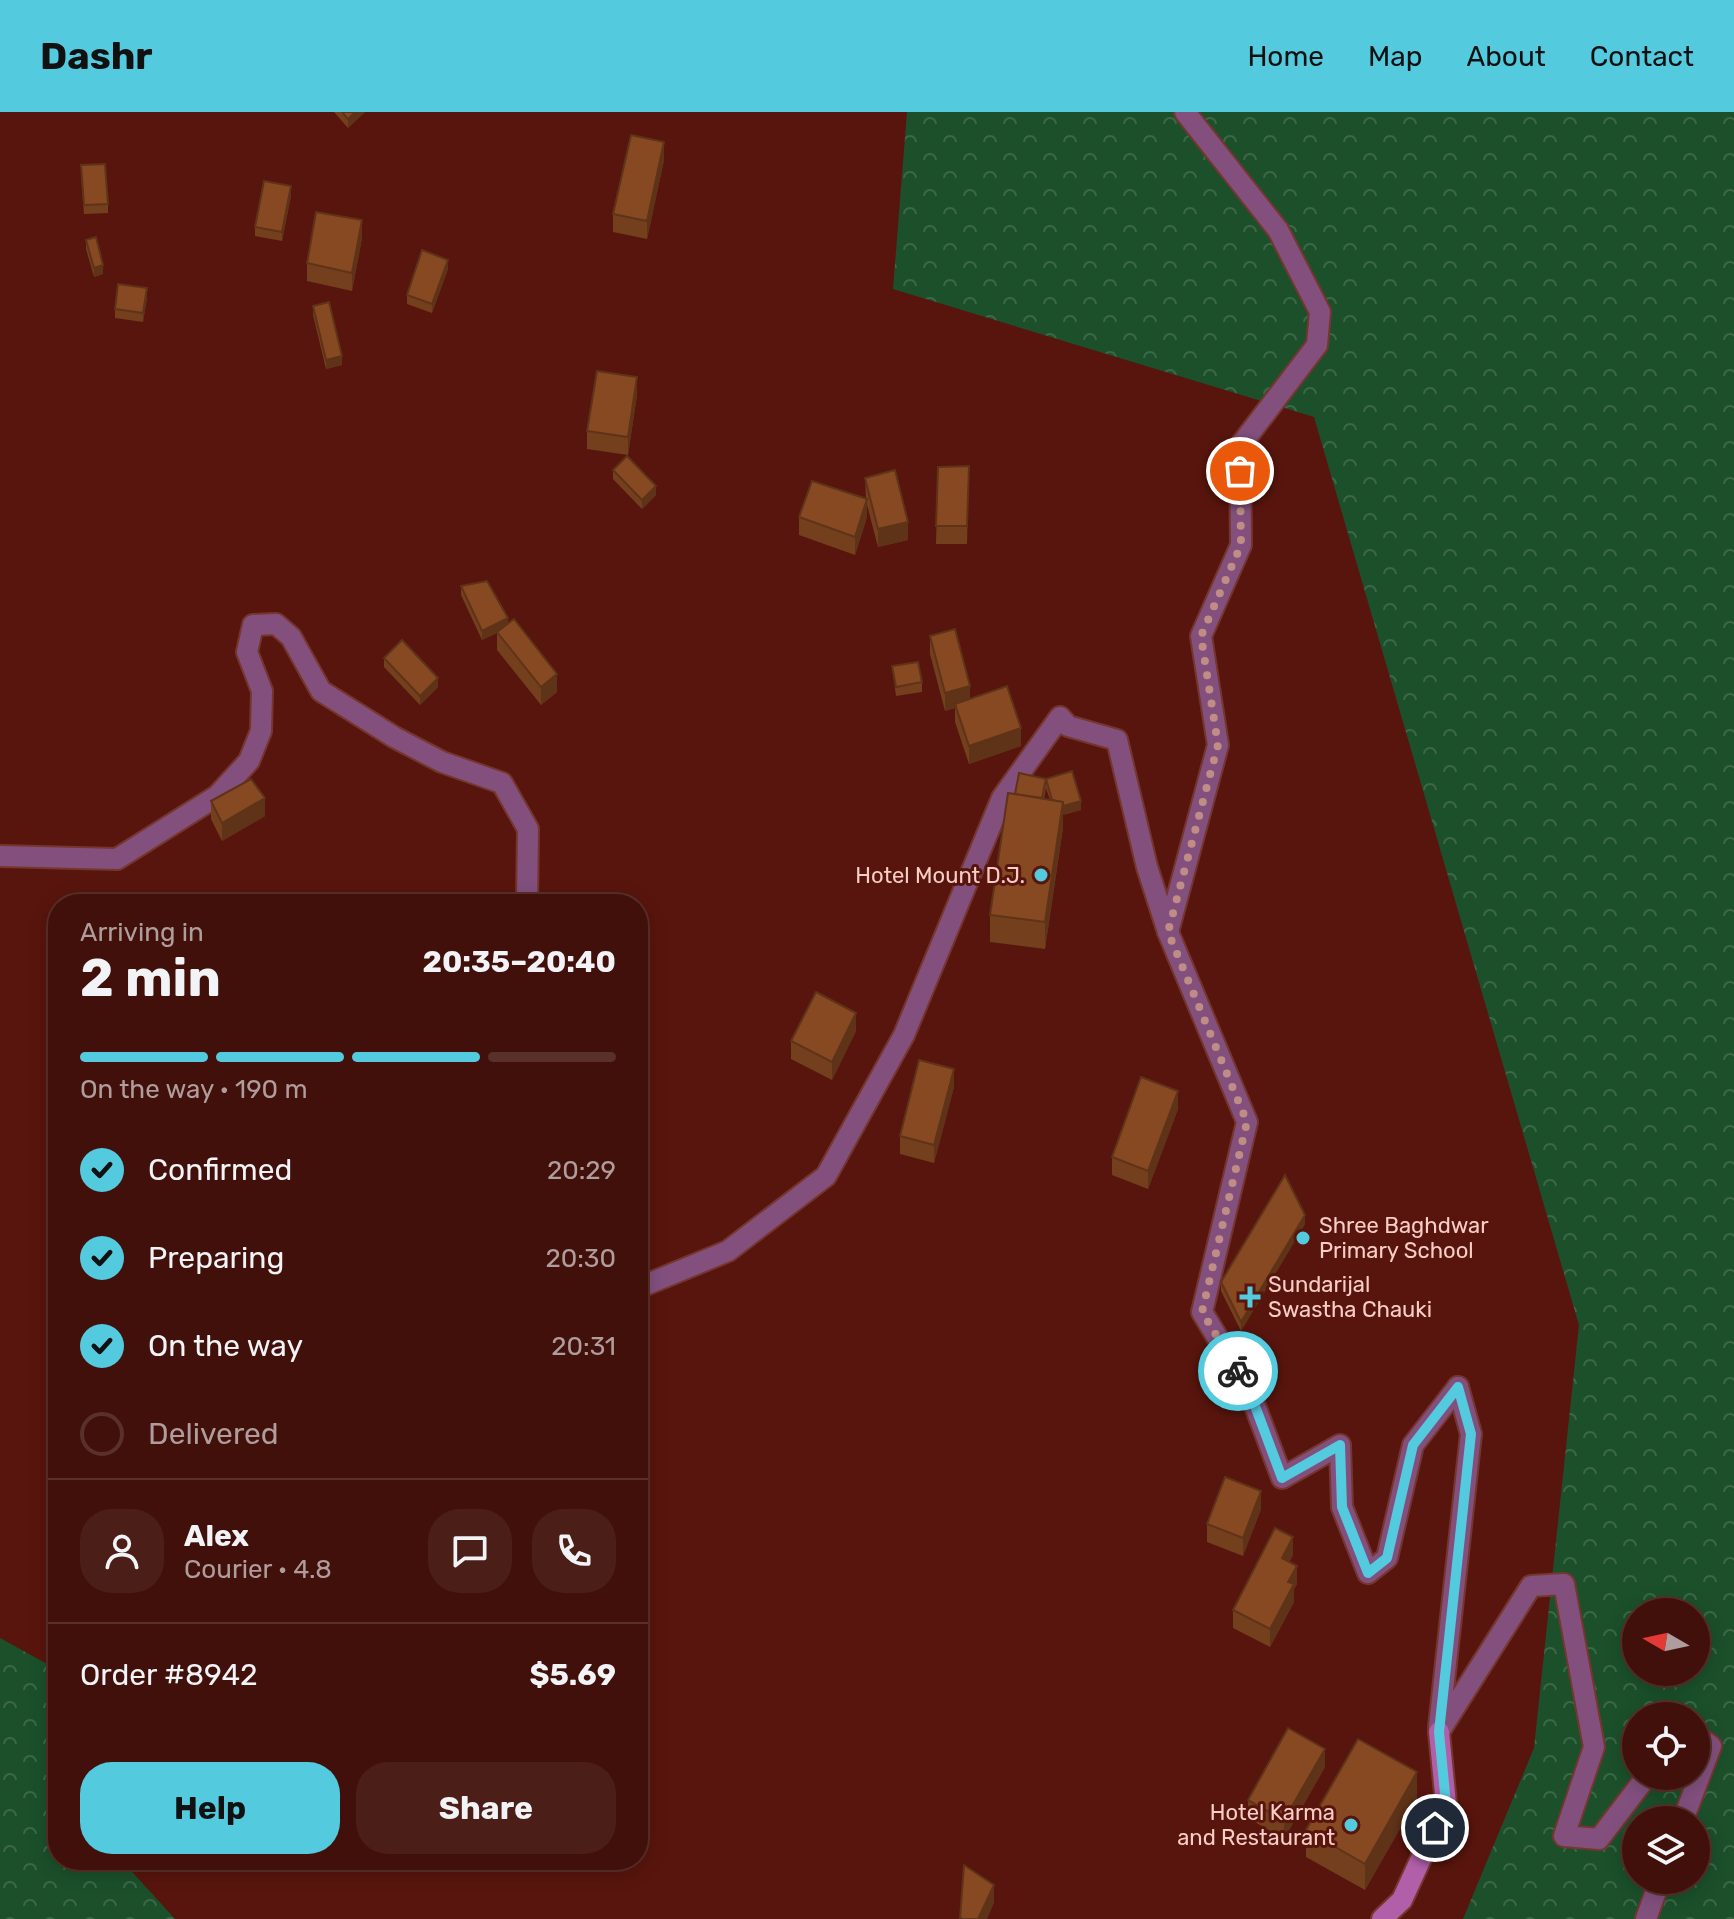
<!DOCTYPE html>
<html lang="en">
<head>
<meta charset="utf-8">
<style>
	body { margin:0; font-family:Rubik,sans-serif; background:#4c1e18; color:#f1f3f6; height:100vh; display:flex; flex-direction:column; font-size:30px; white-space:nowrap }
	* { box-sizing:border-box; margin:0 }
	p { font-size:26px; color:#ae9d9c }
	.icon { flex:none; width:44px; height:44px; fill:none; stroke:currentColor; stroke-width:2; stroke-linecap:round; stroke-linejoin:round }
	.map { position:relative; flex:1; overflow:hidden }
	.sheet { position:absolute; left:48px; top:782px; width:600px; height:976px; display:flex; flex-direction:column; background:#42100a; border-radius:32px; box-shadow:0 4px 20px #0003,0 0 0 2px #5a302b }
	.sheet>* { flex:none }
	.needle { width:52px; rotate:279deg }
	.tools { position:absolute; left:1622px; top:1486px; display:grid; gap:16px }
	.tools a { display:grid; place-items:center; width:88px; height:88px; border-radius:50%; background:#42100a; box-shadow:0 4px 20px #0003,0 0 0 2px #5a302b; font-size:40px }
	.pin { position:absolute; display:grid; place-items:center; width:68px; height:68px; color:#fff; margin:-34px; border:4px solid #fff; border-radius:50%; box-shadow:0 2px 8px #0007 }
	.courier { position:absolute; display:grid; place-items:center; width:80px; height:80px; margin:-40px; border:6px solid #54cade; border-radius:50%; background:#fff; color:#222; box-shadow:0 2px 10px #0007 }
	.summary em { font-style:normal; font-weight:700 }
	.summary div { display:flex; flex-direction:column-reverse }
	.summary { display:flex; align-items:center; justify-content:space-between; height:136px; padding:0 32px }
	h1 { font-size:52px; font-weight:700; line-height:60px }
	.bar { display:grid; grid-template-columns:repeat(4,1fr); gap:12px 8px; align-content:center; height:96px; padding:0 32px }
	.bar i { height:10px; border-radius:6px; background:#5a302b }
	.bar .selected { background:#54cade }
	.bar p { grid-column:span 4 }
	.line { display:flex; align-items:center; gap:20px; padding:0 32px; border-top:2px solid #5a302b }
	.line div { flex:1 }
	.round { display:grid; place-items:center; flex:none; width:84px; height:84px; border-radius:32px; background:#4c1e18 }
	ol { padding:0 32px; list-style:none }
	li { display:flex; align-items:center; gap:24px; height:88px }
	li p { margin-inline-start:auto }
	li .icon { padding:8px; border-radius:50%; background:#54cade; color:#111; stroke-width:4 }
	li:last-child { color:#ae9d9c }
	li i { width:44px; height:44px; border:4px solid #5a302b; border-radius:50% }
	.cta { display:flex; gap:16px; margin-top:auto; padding:16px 32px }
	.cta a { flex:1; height:92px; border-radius:32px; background:#54cade; color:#111; font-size:32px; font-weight:700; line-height:92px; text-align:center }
	.cta a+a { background:#4c1e18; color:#f1f3f6 }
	header { display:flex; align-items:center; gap:48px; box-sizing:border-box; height:112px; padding:0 40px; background:#54cade; color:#111 }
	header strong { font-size:38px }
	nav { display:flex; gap:44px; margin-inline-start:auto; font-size:28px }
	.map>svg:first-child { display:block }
	.forest { fill:url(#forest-crowns); fill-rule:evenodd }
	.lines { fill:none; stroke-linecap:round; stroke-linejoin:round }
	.street-casing { stroke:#75362e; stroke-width:24 }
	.secondary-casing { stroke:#75362e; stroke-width:24 }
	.street { stroke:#83507e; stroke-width:20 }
	.secondary { stroke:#b15fa9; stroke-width:20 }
	.wall { fill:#743f1d; fill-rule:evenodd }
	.shaded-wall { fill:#5e3318 }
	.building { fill:#874922; stroke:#5e3318; stroke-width:2 }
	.done { stroke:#bf8d85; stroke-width:8; stroke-dasharray:0 14.4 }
	.route { stroke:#54cade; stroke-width:10 }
	.poi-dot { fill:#54cade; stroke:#58150d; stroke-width:3 }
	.labels { text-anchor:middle; stroke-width:6; stroke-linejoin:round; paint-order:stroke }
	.poi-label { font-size:22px; fill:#f7cdc5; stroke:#58150d; text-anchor:end }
</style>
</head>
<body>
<header>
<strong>Dashr</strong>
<nav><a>Home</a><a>Map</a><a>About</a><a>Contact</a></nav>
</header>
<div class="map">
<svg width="1734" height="1807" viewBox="0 0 1734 1807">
	<defs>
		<pattern id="forest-crowns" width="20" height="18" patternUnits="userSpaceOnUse" patternTransform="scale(2)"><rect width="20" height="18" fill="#1b502b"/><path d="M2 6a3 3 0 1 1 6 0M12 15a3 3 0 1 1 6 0" fill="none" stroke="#3d6848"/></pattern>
	</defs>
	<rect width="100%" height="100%" fill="#58150d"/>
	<g class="forest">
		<path d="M907 0H1734V1807H1463L1534 1636 1579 1213 1314 305 893 177ZM1636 1500H1696V1560H1636ZM1636 1604H1696V1664H1636ZM1636 1708H1696V1768H1636Z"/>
		<polygon points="0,1526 58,1558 58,1748 123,1748 124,1751 175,1807 0,1807"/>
	</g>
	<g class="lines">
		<defs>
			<g id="street">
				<polyline points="0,744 117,747 217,684 249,649 261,619 262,579 247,540 253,513 276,512 291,525 321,579 394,625 442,650 502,671 528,717 527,792"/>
				<polyline points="1168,820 1218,633 1201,524 1241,433 1240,334 1317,233 1320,200 1278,118 1185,0"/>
				<polyline points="638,1176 728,1139 826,1064 904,923 1002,686 1060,605 1068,614 1117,628 1147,755 1168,820 1247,1010 1202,1200 1249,1278 1282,1366 1340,1333 1342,1395 1368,1461 1387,1446 1413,1333 1458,1275"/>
				<polyline points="1439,1615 1471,1322 1458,1275"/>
				<polyline points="1439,1620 1531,1474 1564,1472 1594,1635 1564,1724 1599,1727 1647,1664"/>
				<polyline points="1683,1708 1711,1634 1696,1623"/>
				<polyline points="1646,1807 1660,1768"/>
			</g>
			<polyline id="secondary" points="1382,1807 1402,1788 1446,1692 1439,1620"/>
		</defs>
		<use href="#street" class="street-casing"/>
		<use href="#secondary" class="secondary-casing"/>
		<use href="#street" class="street"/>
		<use href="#secondary" class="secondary"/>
	</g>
	<g class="wall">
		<polygon points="334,0 365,0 348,16"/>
		<polygon points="664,48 647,127 613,120 613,102"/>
		<polygon points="81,62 108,92 108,101 84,102"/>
		<polygon points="291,84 282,129 255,124 255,115"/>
		<polygon points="362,126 352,179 307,169 307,151"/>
		<polygon points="86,128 103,162 94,165 86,137"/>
		<polygon points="448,157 432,201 407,192 407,183"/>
		<polygon points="147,186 143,210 115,206 115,197"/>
		<polygon points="313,194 342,253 326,257 313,203"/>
		<polygon points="637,283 628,343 587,337 587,319"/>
		<polygon points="969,354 967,432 936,432 938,355"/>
		<polygon points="613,358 656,383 642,397 613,367"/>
		<polygon points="865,366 908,428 878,435 867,393 867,405 855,443 799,423 799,405 866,387"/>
		<polygon points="461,474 508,512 557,580 541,593 497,538 497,521 482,528 461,483"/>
		<polygon points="930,524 970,587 1021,634 969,652 955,610 955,596 945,599 930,542"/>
		<polygon points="384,546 438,575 420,593 384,555"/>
		<polygon points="892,554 922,570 922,580 896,584"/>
		<path d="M1046 667 1081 698 1063 703V716L1045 837 990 830V803L1015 682ZM1046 676 1050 688 1044 687Z"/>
		<polygon points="211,689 265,704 222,729 211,707"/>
		<polygon points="856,919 832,968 791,947 791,929"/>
		<polygon points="954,975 934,1051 900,1042 900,1024"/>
		<polygon points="1178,997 1148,1077 1112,1063 1112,1045"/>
		<polygon points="1305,1112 1241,1219 1221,1179 1221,1170"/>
		<polygon points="1261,1397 1243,1444 1207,1430 1207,1412"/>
		<polygon points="1293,1443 1289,1450 1297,1472 1294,1477 1294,1490 1270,1535 1233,1516 1233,1498"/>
		<polygon points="1325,1655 1284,1727 1248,1706 1248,1688"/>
		<polygon points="1417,1687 1365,1778 1306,1745 1306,1718"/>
	</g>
	<g class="shaded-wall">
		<polygon points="355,0 365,0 348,16 348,7"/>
		<polygon points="664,30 664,48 647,127 647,109"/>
		<polygon points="291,74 291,84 282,129 282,120"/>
		<polygon points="362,108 362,126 352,179 352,161"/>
		<polygon points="448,148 448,157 432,201 432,192"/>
		<polygon points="103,153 103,162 94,165 94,156"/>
		<polygon points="147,176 147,186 143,210 143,201"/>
		<polygon points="342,244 342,253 326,257 326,248"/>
		<polygon points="637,265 637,283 628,343 628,325"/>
		<polygon points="656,374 656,383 642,397 642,388"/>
		<polygon points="867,387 867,405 855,443 855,425"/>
		<polygon points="908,410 908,428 878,435 878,417"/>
		<polygon points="508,506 508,516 482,528 482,519"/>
		<polygon points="557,562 557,580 541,593 541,575"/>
		<polygon points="438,566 438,575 420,593 420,584"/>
		<polygon points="970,574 970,592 955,592 955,596 945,599 945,581"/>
		<polygon points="1021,616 1021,634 969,652 969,634"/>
		<polygon points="265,686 265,704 222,729 222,711"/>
		<polygon points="1081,689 1081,698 1063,703 1063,716 1045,837 1045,810 1055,697"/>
		<polygon points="856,901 856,919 832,968 832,950"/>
		<polygon points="954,957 954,975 934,1051 934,1033"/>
		<polygon points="1178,979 1178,997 1148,1077 1148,1059"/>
		<polygon points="1305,1103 1305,1112 1241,1219 1241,1210"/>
		<polygon points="1261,1379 1261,1397 1243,1444 1243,1426"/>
		<polygon points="1293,1425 1293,1443 1282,1464 1282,1446"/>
		<polygon points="1297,1454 1297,1472 1294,1477 1294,1490 1270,1535 1270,1517 1288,1470"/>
		<polygon points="1325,1637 1325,1655 1284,1727 1284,1708"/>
		<polygon points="1417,1660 1417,1687 1365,1778 1365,1752"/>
		<polygon points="994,1773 994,1791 987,1807 978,1807"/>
	</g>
	<g class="building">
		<polygon points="342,0 355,0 348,7"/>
		<polygon points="631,23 664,30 647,109 613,102"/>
		<polygon points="105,52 108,92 84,93 81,53"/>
		<polygon points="264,69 291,74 282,120 255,115"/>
		<polygon points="316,100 362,108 352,161 307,151"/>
		<polygon points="96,125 103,153 94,156 86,128"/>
		<polygon points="422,138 448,148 432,192 407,183"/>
		<polygon points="118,172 147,176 143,201 115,197"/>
		<polygon points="329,190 342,244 326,248 313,194"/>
		<polygon points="597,259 637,265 628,325 587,319"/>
		<polygon points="627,344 656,374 642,388 613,358"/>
		<polygon points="969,354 967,414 936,414 938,355"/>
		<polygon points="895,358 908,410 878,417 865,366"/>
		<polygon points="812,369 867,387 855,425 799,405"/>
		<polygon points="487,469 508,506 482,519 461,474"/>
		<polygon points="514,507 557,562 541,575 497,520"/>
		<polygon points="955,517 970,574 945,581 930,524"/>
		<polygon points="402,528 438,566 420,584 384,546"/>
		<polygon points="918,550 922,570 896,575 892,554"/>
		<polygon points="1007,574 1021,616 969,634 955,592"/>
		<polygon points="1072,659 1081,689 1063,694 1063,690 1052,688 1046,667 1042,686 1015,682 1019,661 1046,667"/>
		<polygon points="251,667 265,686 222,711 211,689"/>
		<polygon points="1008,681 1063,690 1045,810 990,803"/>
		<polygon points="816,880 856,901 832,950 791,929"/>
		<polygon points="919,948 954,957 934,1033 900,1024"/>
		<polygon points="1141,965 1178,979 1148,1059 1112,1045"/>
		<polygon points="1285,1063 1305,1103 1241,1210 1221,1170"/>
		<polygon points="1225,1365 1261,1379 1243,1426 1207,1412"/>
		<polygon points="1275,1416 1293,1425 1282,1446 1297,1454 1288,1470 1294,1472 1270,1517 1233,1498"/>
		<polygon points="1288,1616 1325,1637 1284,1708 1248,1688"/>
		<polygon points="1358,1627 1417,1660 1365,1752 1306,1718"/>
		<polygon points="964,1753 994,1773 978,1807 963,1807 960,1806"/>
	</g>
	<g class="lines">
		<polyline class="done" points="1238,1259 1202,1200 1247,1010 1168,820 1218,633 1201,524 1241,433 1240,359"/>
		<polyline class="route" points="1238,1259 1249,1278 1282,1366 1340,1333 1342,1395 1368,1461 1387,1446 1413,1333 1458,1275 1471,1322 1439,1620 1446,1692 1435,1716"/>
	</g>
	<g class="poi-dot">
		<circle cx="1041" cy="763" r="8"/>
		<circle cx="1303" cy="1126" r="8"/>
		<path d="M1246 1173h8v8h8v8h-8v8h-8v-8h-8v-8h8z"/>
		<circle cx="1351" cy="1713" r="8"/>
	</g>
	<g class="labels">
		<g class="poi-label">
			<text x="1025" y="771">Hotel Mount D.J.</text>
			<text x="1319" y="1121" text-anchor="start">Shree Baghdwar<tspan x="1319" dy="25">Primary School</tspan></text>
			<text x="1268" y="1180" text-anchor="start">Sundarijal<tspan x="1268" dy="25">Swastha Chauki</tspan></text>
			<text x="1335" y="1708">Hotel Karma<tspan x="1335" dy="25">and Restaurant</tspan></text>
		</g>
	</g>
</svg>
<div class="tools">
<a><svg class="needle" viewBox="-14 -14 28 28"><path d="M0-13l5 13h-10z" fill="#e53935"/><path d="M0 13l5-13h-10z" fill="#ae9d9c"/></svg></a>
<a><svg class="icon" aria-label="locate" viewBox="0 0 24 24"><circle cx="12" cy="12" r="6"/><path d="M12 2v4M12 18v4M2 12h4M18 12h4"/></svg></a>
<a><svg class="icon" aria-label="layers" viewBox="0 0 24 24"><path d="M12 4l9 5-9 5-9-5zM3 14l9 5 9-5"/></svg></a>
</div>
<div class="pin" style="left:1240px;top:359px;background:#ea580c"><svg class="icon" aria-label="bag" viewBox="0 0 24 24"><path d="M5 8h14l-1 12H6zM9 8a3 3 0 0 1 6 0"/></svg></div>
<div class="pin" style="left:1435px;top:1716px;background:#1f2937"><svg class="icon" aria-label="home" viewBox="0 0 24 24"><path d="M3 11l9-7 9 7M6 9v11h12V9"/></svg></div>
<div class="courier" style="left:1238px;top:1259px"><svg class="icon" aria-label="bike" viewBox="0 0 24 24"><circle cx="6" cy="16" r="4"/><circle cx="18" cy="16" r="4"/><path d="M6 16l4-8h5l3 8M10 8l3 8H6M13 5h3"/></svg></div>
<section class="sheet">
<div class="summary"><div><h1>2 min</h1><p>Arriving in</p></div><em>20:35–20:40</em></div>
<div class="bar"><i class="selected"></i><i class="selected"></i><i class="selected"></i><i></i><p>On the way · 190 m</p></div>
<ol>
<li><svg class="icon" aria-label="check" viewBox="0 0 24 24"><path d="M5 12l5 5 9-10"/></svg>Confirmed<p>20:29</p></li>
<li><svg class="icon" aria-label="check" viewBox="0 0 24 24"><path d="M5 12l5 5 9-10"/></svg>Preparing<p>20:30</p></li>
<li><svg class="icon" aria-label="check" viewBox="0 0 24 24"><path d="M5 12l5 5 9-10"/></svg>On the way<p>20:31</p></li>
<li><i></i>Delivered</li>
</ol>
<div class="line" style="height:144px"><a class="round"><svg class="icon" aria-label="person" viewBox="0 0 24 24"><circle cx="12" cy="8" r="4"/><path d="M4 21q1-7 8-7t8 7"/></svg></a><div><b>Alex</b><p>Courier · 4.8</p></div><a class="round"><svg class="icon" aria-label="chat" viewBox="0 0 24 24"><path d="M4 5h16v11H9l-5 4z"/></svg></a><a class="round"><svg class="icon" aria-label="phone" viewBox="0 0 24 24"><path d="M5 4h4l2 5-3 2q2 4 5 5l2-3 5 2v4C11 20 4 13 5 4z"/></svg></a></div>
<div class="line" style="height:104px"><div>Order #8942</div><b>$5.69</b></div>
<div class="cta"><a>Help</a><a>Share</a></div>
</section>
</div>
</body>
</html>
